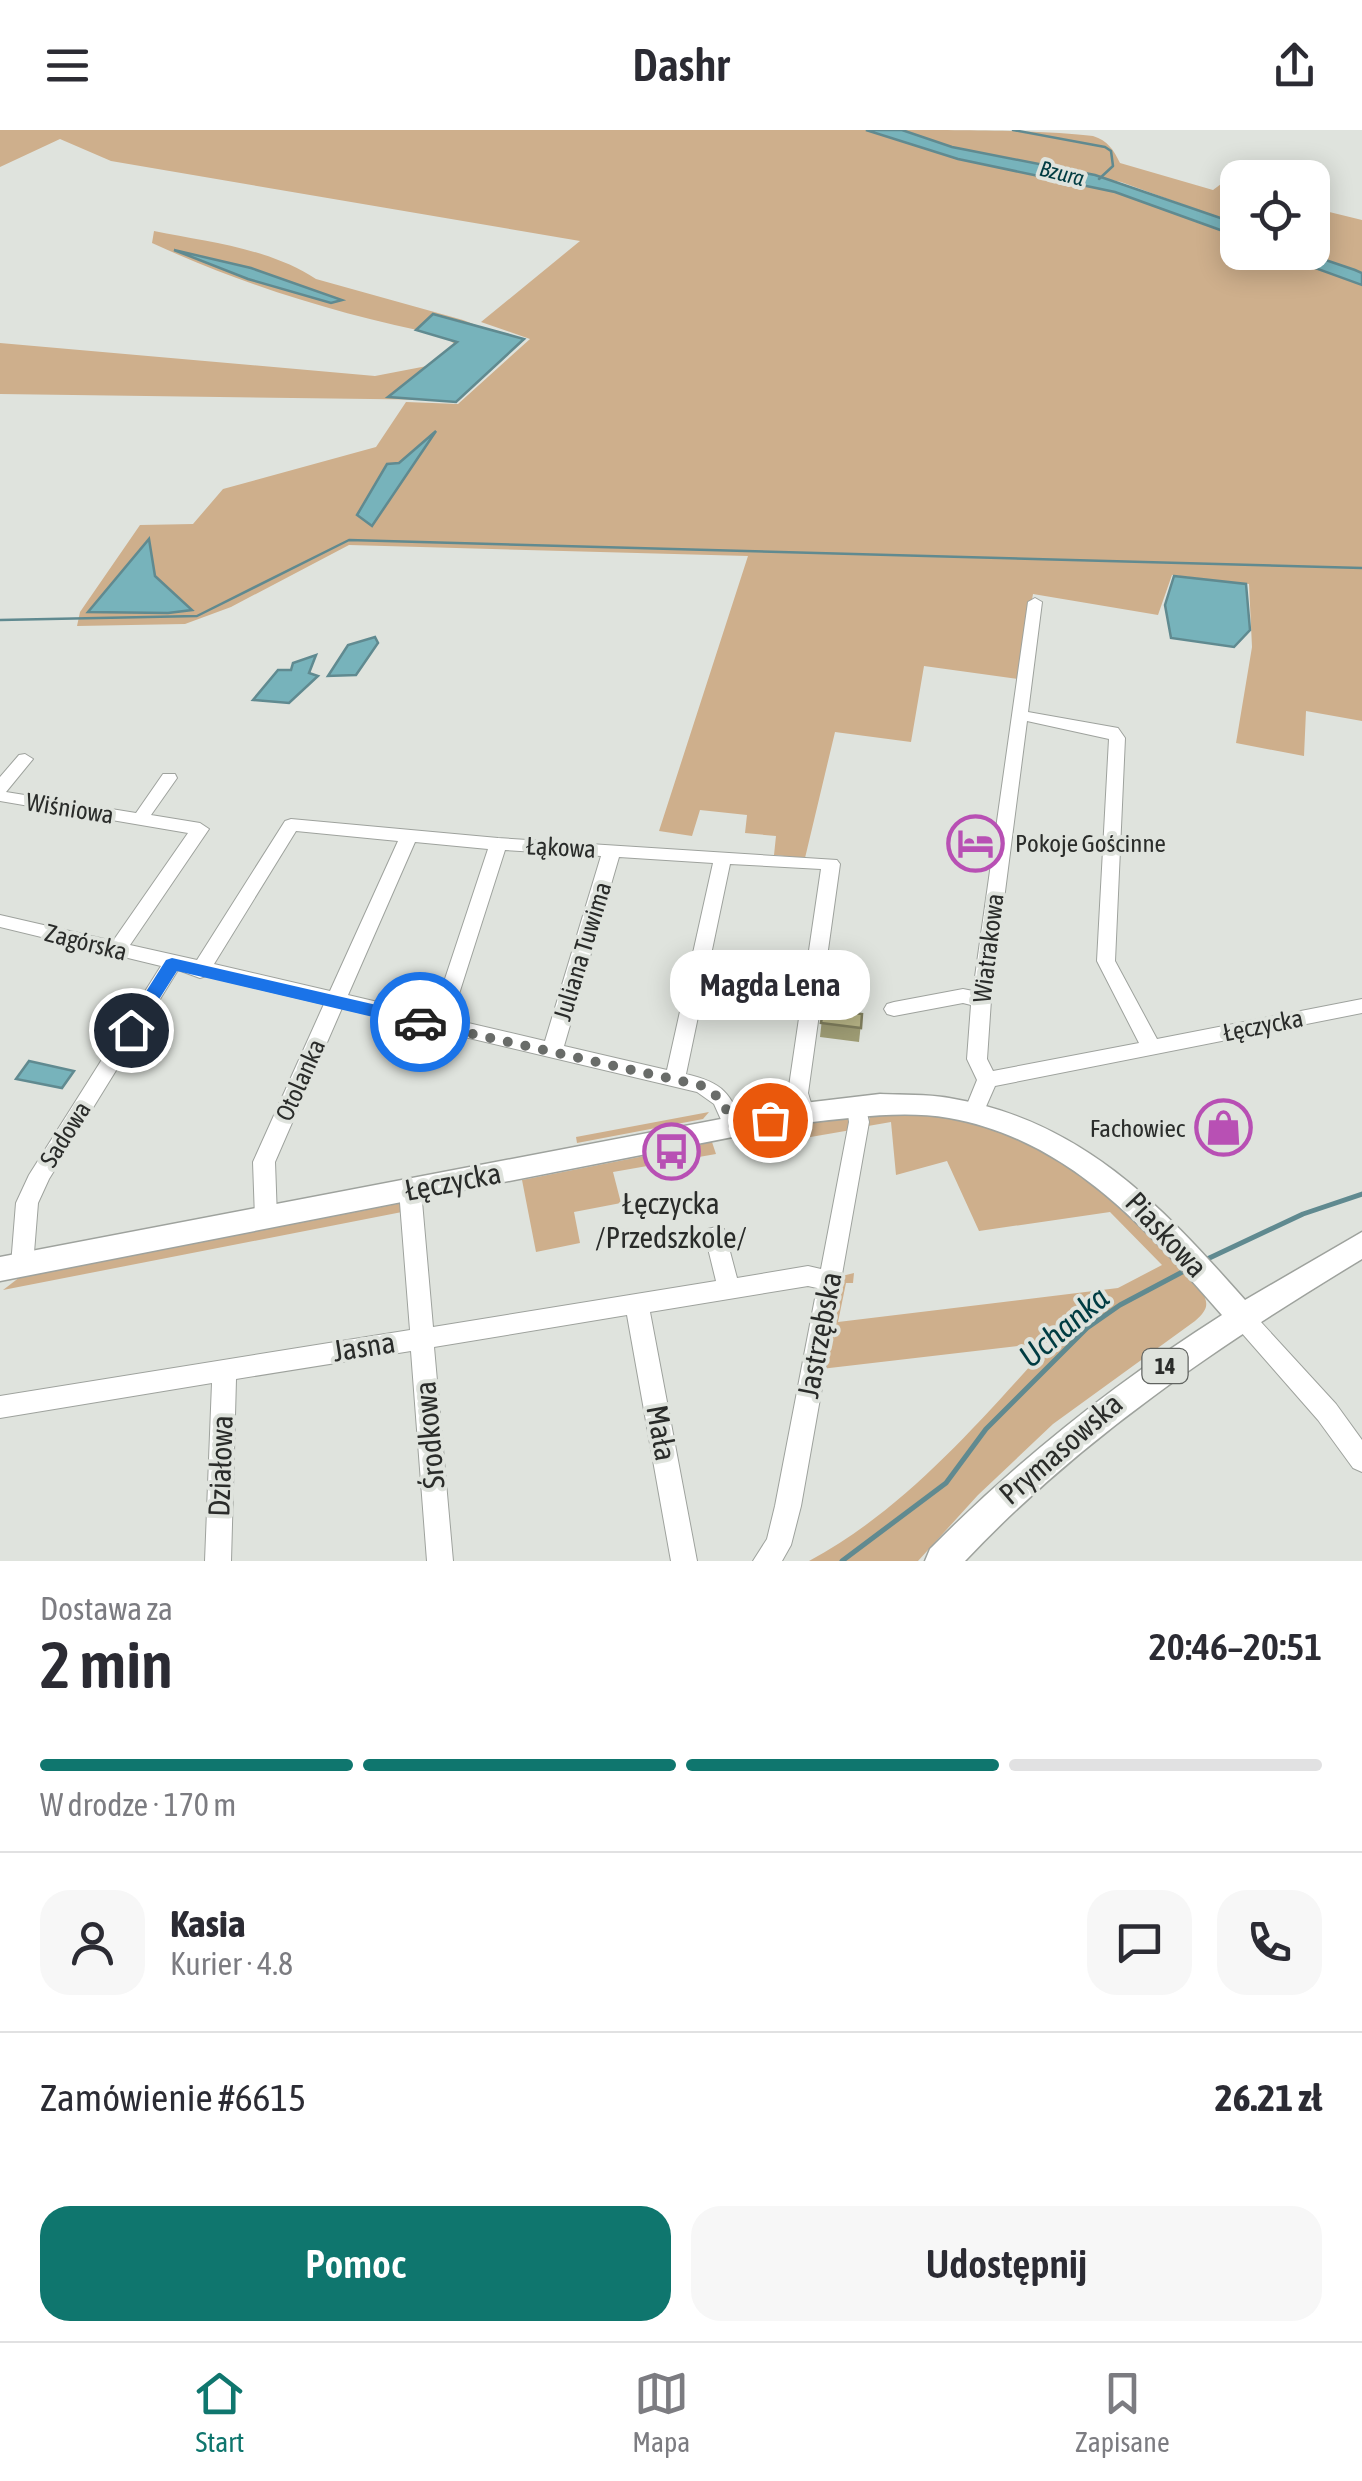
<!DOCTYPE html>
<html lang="pl">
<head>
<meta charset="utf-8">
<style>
	body { margin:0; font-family:"Asap Condensed",sans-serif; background:#f7f7f7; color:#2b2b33; height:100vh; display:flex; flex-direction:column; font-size:38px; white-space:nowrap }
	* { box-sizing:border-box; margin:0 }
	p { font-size:32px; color:#7c7c81 }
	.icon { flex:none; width:55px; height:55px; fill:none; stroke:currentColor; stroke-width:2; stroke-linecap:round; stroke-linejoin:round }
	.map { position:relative; height:1431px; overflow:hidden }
	.drawer { display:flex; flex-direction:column; background:#fff; flex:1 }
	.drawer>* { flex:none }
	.fabs { position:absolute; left:1220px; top:30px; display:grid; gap:20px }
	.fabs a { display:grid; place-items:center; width:110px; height:110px; border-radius:20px; background:#fff; box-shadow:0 5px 25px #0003; font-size:50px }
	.pin { position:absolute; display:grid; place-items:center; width:85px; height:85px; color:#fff; margin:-42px; border:5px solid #fff; border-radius:50%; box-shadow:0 2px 10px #0007 }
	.courier { position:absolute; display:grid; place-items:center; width:100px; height:100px; margin:-50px; border:8px solid #1a73e8; border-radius:50%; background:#fff; color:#222; box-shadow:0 2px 12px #0007 }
	.bubble { position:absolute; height:70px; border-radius:30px; background:#fff; box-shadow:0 5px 25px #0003; font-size:32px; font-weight:600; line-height:70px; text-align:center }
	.head em { font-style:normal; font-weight:600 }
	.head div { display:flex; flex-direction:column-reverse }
	.head { display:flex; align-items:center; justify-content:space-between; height:170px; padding:0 40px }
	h1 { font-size:65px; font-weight:600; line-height:75px }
	.bar { display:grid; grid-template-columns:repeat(4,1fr); gap:15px 10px; align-content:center; height:120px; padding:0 40px }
	.bar i { height:12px; border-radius:8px; background:#e1e1e2 }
	.bar .selected { background:#0f766e }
	.bar p { grid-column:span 4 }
	.line { display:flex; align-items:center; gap:25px; padding:0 40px; border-top:2px solid #e1e1e2 }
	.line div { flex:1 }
	.round { display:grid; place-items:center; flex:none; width:105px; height:105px; border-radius:30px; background:#f7f7f7 }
	.button { display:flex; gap:20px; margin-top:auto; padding:20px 40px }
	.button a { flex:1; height:115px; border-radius:30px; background:#0f766e; color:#fff; font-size:40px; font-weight:600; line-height:115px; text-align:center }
	.button a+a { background:#f7f7f7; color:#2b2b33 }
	header { display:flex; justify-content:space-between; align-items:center; height:130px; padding:0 40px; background:#fff; font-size:45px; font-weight:600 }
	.tabs { display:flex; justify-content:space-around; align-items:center; height:140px; border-top:2px solid #e1e1e2; background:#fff; font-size:28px; color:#7c7c81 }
	.tabs a { display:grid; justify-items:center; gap:5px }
	.tabs .selected { color:#0f766e }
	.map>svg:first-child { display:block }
	.green { fill:#ceaf8c }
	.water { fill:#77b3bb; stroke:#608a90; stroke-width:2.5 }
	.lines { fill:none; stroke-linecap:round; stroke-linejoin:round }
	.stream-far1 { stroke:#608a90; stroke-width:2.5 }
	.stream { stroke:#608a90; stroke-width:5 }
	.minor-casing { stroke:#9ea29d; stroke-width:2 }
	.major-casing { stroke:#9ea29d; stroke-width:3 }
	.minor { fill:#fff; fill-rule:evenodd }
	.major { fill:#fff; fill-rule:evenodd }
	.wall { fill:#9e9c74 }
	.building { fill:#b8b587; stroke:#817f5e; stroke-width:2.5 }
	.route { fill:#1a73e8 }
	.done { stroke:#696c69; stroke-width:10; stroke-dasharray:0 18 }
	.labels { text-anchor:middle; stroke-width:8; stroke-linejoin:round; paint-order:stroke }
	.far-water-label { font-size:22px; font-style:italic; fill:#003c42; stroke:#dfe3dd }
	.shield { fill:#dfe3dd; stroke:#606360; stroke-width:2.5 }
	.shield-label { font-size:22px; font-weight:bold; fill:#2a2c2a }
	.street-label { font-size:25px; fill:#2a2c2a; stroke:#dfe3dd }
	.poi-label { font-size:25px; fill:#2a2c2a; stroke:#dfe3dd; text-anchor:start }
	.near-street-label { font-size:30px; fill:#2a2c2a; stroke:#dfe3dd }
	.near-poi-label { font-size:30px; fill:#2a2c2a; stroke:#dfe3dd }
	.near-water-label { font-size:32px; font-style:italic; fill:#003c42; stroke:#dfe3dd }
</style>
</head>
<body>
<header><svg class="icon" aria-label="menu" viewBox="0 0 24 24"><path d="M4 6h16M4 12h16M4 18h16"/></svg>Dashr<svg class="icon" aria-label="share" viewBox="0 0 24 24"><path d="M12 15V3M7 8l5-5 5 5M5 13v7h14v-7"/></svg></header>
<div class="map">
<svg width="1362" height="1431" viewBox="0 0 1362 1431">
	<rect width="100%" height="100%" fill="#dfe3dd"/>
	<g class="green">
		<polygon points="0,0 866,0 958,29 1049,45 1137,68 1237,106 1238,122 1274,123 1362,155 1362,591 1306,581 1304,626 1236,613 1252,517 1249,454 1172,445 1158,485 1033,464 1018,549 924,536 911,612 835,602 805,728 774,725 776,706 745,703 747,685 700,680 692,706 659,701 748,426 349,415 231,477 185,494 77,496 80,482 140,395 193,394 223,359 376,317 406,272 458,274 530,209 481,192 580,111 111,31 60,9 0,37"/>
		<path d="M902 0C950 0 1051 0 1093 6 1108 11 1113 19 1120 33L1213 60 1221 54 1237 58V94L1121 52 952 17Z"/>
		<polygon points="1313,78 1362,90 1362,143 1305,123 1312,122"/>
		<path d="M154 101C208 112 269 118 316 149L463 190 509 208 448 270 0 264V213L375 246 427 236 459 217 442 205C343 186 243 155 152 113Z"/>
		<polygon points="709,982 703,989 577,1013 576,1007"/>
		<path d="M870 985 937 986 973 991 997 998 1084 1040 1198 1154C1208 1172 1211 1177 1195 1191L1053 1294 978 1365 918 1431H809C906 1379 979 1292 1052 1212L821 1239 838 1147 854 1143 853 1153H846L838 1192 1118 1158 1162 1135 1110 1082 979 1101 947 1031 896 1045 891 992 868 996Z"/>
		<polygon points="839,988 848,988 851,1000 776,1013 772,1001"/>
		<polygon points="712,1012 716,1024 613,1042 621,1073 574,1082 580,1113 536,1122 522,1050 670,1021 672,1025 681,1023 680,1019"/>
		<polygon points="402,1073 402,1082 3,1160 20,1147"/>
	</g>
	<g class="water">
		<polygon points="866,0 902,0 952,17 1095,45 1235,93 1237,106 1115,62 958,29"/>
		<polygon points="174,120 251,138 342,170 331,173 248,149"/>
		<polygon points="1274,123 1305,123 1355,140 1362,143 1362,155"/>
		<polygon points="433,184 524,209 456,272 388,267 457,212 416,200"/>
		<polygon points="436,301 372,396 357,385 387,334 399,333"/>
		<polygon points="149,409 155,446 192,480 168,483 88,482"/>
		<polygon points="1174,446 1246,454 1250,500 1234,517 1171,508 1165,475"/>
		<polygon points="375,507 378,513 356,545 328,546 348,515"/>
		<polygon points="316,525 309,543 318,546 289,573 253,570 278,540 291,540 293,533"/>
		<polygon points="29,931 74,941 62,958 16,949"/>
	</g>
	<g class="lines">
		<g class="stream-far1">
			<polyline points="1013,0 1105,17 1111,21 1113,36 1099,49"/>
			<polyline points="0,490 197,486 349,410 1362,438"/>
		</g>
		<g class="stream">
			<polyline points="1203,1131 1303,1084 1362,1064"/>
			<polyline points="842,1431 946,1353 986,1299 1087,1198 1120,1175 1186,1140"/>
		</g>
		<defs>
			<g id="minor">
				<path d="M1035 468 1042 472 1028 582 1118 598 1125 608 1115 831 1157 909 1362 869V883L995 956 981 988 974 990 967 988 964 982 977 950 967 929 971 875 963 873 894 886 887 884 884 879 887 874 894 872 963 859 973 861 1028 472ZM1027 591 1109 609 1097 831 1139 913 993 941 987 929 991 870Z"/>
				<path d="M25 624 33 629 6 662 136 683 163 644H175L177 648 151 685 200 693 209 699 130 815 197 830 285 691 291 689 498 708 837 730 840 734 808 963 814 983 811 989 804 991 797 989 788 963 821 739 730 734 686 944C724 953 730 963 744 997L741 1003 734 1005 727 1003 714 974 697 962 342 878 275 1032 277 1088 274 1094 266 1097 258 1094 255 1088 253 1032 324 874 206 846 200 848 178 840 49 1049 38 1073 33 1135 30 1142 22 1145 14 1142 11 1135 16 1073 29 1045 161 836 0 797V785L113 811 188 703 0 671V647L19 625ZM296 701 398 711 330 861 214 834ZM415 712 488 719 433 885 348 865ZM505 720 601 726 545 911 451 889ZM619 727 713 733 667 940 564 916Z"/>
				<polygon points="857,968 864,970 869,992 801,1376 791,1415 782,1431 753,1431 767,1409 775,1376 817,1158 808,1156 650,1182 697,1431 671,1431 627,1185 434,1217 453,1431 427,1431 411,1221 236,1249 231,1431 205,1431 212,1253 0,1288 0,1266 410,1200 399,1060 402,1054 410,1051 418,1054 421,1060 433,1197 716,1151 705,1106 708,1099 716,1097 724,1099 737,1148 808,1136 821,1139 849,992 847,976 850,970"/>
				<polygon points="1241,1176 1249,1179 1336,1274 1362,1310 1362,1342 1353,1338 1318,1290 1233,1193 1230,1186 1233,1179"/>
			</g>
			<path id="major" d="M880 964C902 965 927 964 949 968 1081 990 1160 1074 1245 1170L1362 1102V1129C1218 1216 1081 1308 965 1431H925L930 1419C1019 1329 1115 1253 1222 1185 1146 1098 1068 1009 949 988 901 980 852 988 804 993L0 1151V1127L804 973Z"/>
		</defs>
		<use href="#minor" class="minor-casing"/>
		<use href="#major" class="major-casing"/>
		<use href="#minor" class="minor"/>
		<use href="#major" class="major"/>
	</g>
	<polygon class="wall" points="823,880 862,884 859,912 820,907"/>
	<polygon class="building" points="823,880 862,884 861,898 821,893"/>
	<polygon class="route" points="172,828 420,885 429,892 420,898 177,841 137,904 125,904 125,895 166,830"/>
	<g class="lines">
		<polyline class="done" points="420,892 703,956 722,970 734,997 770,990"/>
	</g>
	<defs>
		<symbol id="hotel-ring" viewBox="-11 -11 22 22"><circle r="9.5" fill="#dfe3dd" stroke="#b850b4" stroke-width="1.5"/><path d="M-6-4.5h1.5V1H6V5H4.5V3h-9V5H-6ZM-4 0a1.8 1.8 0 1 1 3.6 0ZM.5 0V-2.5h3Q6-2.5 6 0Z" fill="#b850b4"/></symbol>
		<symbol id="shop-ring" viewBox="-11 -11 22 22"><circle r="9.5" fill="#dfe3dd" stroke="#b850b4" stroke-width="1.5"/><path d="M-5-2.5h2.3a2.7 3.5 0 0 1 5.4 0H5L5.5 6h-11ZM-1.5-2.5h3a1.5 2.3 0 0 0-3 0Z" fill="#b850b4"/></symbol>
		<symbol id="bus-ring" viewBox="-11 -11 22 22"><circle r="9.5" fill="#dfe3dd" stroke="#b850b4" stroke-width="1.5"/><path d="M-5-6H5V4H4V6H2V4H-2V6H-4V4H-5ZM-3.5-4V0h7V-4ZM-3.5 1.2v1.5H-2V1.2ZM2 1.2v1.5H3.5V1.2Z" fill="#b850b4"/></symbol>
	</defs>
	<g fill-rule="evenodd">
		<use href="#hotel-ring" x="944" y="682" width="63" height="63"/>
		<use href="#shop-ring" x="1192" y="966" width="63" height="63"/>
		<use href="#bus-ring" x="640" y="990" width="63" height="63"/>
	</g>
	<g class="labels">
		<g class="far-water-label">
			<text transform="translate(1062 43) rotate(14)" y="8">Bzura</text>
		</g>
		<rect class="shield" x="1142.5" y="1219" width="45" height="34" rx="8"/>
		<g class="shield-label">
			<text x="1165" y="1244">14</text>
		</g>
		<g class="street-label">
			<text transform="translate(70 678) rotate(9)" y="9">Wiśniowa</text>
			<text transform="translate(561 717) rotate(3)" y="9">Łąkowa</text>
			<text transform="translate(86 812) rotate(14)" y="9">Zagórska</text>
			<text transform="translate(988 818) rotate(-83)" y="9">Wiatrakowa</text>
			<text transform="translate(582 821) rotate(-73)" y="9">Juliana Tuwima</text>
			<text transform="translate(1263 895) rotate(-11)" y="9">Łęczycka</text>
			<text transform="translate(300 950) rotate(-66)" y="9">Otolanka</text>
			<text transform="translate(65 1004) rotate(-58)" y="9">Sadowa</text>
		</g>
		<g class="poi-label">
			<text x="1015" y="722">Pokoje Gościnne</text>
			<text x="1185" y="1007" text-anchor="end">Fachowiec</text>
		</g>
		<g class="near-street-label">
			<text transform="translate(453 1052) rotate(-11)" y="10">Łęczycka</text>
			<text transform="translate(1166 1105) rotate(47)" y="10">Piaskowa</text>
			<text transform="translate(820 1205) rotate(-79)" y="10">Jastrzębska</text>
			<text transform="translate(364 1217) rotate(-9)" y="10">Jasna</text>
			<text transform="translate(661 1303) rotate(80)" y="10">Mała</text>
			<text transform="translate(430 1305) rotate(-95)" y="10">Środkowa</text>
			<text transform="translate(1061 1319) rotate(-41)" y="10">Prymasowska</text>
			<text transform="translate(221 1336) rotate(-88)" y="10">Działowa</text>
		</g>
		<g class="near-poi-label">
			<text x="671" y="1084">Łęczycka<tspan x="671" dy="34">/Przedszkole/</tspan></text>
		</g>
		<g class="near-water-label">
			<text transform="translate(1064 1197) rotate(-40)" y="11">Uchanka</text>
		</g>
	</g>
</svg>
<div class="fabs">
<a><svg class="icon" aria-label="locate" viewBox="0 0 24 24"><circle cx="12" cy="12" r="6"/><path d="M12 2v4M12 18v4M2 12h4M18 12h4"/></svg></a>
</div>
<div class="pin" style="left:770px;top:990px;background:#ea580c"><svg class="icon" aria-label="bag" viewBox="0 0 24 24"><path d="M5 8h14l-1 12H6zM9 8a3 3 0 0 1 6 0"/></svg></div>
<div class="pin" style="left:131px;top:900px;background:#1f2937"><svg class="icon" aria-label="home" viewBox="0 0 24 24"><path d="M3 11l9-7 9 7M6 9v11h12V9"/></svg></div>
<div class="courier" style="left:420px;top:892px"><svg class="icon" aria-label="car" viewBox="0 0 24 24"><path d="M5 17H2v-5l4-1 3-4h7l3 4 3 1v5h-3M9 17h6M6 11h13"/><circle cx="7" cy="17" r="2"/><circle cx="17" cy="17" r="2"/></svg></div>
<div class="bubble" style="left:670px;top:820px;width:200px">Magda Lena</div>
</div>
<section class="drawer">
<div class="head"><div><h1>2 min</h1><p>Dostawa za</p></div><em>20:46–20:51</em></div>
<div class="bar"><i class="selected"></i><i class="selected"></i><i class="selected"></i><i></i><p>W drodze · 170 m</p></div>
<div class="line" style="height:180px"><a class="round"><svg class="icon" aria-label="person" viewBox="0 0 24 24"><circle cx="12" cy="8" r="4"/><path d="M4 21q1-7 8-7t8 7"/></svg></a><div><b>Kasia</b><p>Kurier · 4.8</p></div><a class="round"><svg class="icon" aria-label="chat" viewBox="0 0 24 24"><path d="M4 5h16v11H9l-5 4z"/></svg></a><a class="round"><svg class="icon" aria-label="phone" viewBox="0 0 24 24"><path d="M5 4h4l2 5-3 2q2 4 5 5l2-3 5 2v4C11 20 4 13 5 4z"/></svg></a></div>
<div class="line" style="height:130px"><div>Zamówienie #6615</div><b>26.21 zł</b></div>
<div class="button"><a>Pomoc</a><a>Udostępnij</a></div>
</section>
<nav class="tabs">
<a class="selected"><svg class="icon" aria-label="home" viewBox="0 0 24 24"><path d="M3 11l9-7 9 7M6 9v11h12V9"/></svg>Start</a>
<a><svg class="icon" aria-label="map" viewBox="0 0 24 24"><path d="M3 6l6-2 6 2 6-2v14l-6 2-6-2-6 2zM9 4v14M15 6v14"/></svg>Mapa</a>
<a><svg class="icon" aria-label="saved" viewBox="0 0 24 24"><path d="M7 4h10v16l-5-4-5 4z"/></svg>Zapisane</a>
</nav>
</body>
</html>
